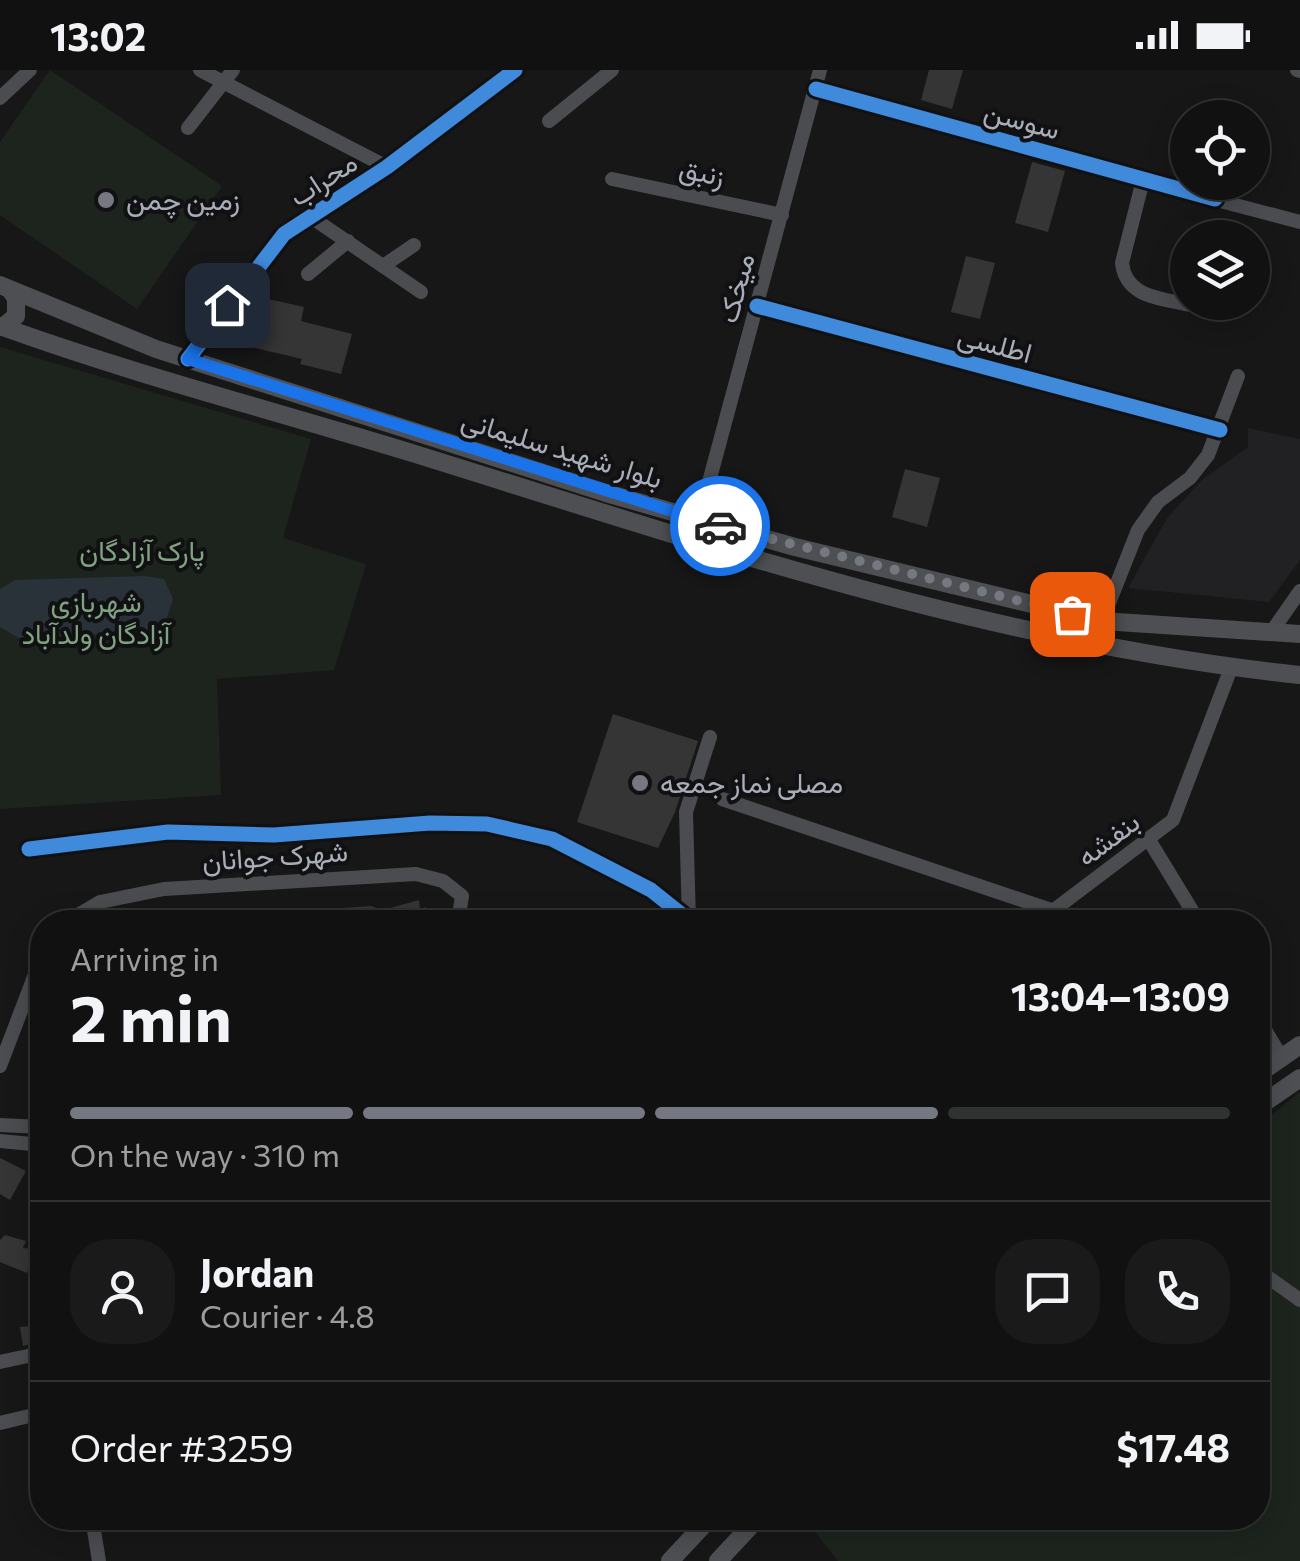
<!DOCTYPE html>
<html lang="en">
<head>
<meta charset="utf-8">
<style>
	body { margin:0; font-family:Commissioner,Vazirmatn,sans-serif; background:#1a1a1a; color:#f1f3f6; height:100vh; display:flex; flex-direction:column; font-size:38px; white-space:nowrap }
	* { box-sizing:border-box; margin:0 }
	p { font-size:32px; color:#9c9d9f }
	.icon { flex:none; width:55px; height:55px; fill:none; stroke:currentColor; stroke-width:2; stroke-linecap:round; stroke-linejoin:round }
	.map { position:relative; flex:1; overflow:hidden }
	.panel { position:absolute; left:30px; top:840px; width:1240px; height:620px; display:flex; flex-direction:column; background:#111; border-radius:40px; box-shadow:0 5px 25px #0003,0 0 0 2px #303131 }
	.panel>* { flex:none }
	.buttons { position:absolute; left:1170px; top:30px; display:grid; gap:20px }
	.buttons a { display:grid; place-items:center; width:100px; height:100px; border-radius:50%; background:#111; box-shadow:0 5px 25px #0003,0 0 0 2px #303131; font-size:50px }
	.pin { position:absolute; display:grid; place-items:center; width:85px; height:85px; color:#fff; margin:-42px; border-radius:20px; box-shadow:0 5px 15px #0006 }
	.courier { position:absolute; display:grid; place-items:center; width:100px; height:100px; margin:-50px; border:8px solid #1a73e8; border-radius:50%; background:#fff; color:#222; box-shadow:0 2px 12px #0007 }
	.summary em { font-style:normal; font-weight:700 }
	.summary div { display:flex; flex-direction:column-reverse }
	.summary { display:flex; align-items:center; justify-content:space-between; height:170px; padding:0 40px }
	h1 { font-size:65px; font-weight:700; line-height:75px }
	.bar { display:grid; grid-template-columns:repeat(4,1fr); gap:15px 10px; align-content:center; height:120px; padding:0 40px }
	.bar i { height:12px; border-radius:8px; background:#303131 }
	.bar .on { background:#757880 }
	.bar p { grid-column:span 4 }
	.line { display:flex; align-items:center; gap:25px; padding:0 40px; border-top:2px solid #303131 }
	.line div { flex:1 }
	.round { display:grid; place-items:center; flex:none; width:105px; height:105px; border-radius:40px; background:#1a1a1a }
	.status { display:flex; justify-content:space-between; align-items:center; height:70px; padding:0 50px; background:#111; direction:ltr }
	.status svg { height:28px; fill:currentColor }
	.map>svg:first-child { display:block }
	.built { fill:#212123 }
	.green { fill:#1d241e }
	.water { fill:#2a3239 }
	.building { fill:#353536 }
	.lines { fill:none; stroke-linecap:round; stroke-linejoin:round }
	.minor { stroke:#4b4c50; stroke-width:14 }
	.major { stroke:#4d4f52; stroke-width:18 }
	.cycleway-casing { stroke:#111113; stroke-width:21 }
	.cycleway { stroke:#408adc; stroke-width:15 }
	.done { stroke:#757880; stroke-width:10; stroke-dasharray:0 18 }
	.route { stroke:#1a73e8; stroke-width:12 }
	.poi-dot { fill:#757880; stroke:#111113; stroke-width:4 }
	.labels { text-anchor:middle; stroke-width:8; stroke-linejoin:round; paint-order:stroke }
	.street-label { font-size:28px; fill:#a8adb8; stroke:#111113 }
	.poi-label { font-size:28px; fill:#a8adb8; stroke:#111113; text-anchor:start }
	.park-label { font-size:28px; fill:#7fa381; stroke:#111113 }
</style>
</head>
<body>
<div class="status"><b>13:02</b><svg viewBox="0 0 49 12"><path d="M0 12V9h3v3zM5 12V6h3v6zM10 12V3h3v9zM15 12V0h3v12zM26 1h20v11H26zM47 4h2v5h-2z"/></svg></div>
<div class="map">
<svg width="1300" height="1491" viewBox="0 0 1300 1491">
	<rect width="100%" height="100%" fill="#171717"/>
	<polygon class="built" points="1248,358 1300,369 1300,490 1269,532 1128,518 1167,448 1202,410 1248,377"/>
	<g class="green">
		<polygon points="50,0 222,116 137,239 0,145 0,72"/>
		<polygon points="0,277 311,369 283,468 366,494 334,600 217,609 221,725 0,739"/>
		<polygon points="1300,1022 1300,1491 838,1491 804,1448 1258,1448 1258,1056"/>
	</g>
	<polygon class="water" points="145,506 164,509 173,529 166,550 150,562 19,568 0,557 0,519 15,510"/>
	<g class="building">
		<polygon points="929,0 963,0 952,39 921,30"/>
		<polygon points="1032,92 1065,101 1048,162 1015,153"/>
		<polygon points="966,186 995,193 980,249 951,242"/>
		<polygon points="251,225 304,237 301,251 352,264 341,304 300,294 302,289 234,273 243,234"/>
		<polygon points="905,399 940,408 927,457 892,447"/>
		<polygon points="613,644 698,671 675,742 658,778 577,752"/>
		<polygon points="419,830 420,839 426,837 428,852 306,852 305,846 314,845 314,840 371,836 383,840"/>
		<polygon points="0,1088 26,1101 10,1130 0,1124"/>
		<polygon points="42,1103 42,1130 32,1133 28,1105"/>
		<polygon points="5,1165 26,1171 23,1178 35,1179 27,1203 0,1192 0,1170"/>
		<polygon points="42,1246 42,1271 23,1276 20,1257 30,1256 28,1247"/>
	</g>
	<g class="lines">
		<g class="minor">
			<polyline points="200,0 387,97"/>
			<polyline points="1297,0 1300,1"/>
			<polyline points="816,19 1215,129"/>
			<polyline points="0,28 30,0"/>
			<polyline points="549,51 612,0"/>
			<polyline points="188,58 233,0"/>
			<polyline points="612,109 782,145"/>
			<path d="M1143 110 1122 193C1126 228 1161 228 1190 235"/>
			<polyline points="1209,128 1300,152"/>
			<polyline points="311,147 421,222"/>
			<polyline points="383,196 414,175"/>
			<polyline points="308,204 348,171"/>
			<polyline points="757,236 1220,360"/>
			<polyline points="188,289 284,164 387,97 515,0"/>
			<polyline points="699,449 820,0"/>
			<polyline points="1102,551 1138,460 1158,432 1190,408 1208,385 1238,306"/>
			<polyline points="1272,561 1300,521"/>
			<polyline points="722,729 1054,841"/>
			<polyline points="1149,770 1199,852"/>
			<polyline points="29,779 168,762 274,765 430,753 487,754 552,769 651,820 691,852"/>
			<polyline points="66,852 100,832 164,819 416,804 443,811 462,826 458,852"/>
			<polyline points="689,852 686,742 710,667"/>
			<polyline points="1038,852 1173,750 1231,598"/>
			<polyline points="1258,948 1282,988"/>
			<polyline points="0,996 42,886"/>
			<polyline points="0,1055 42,1057"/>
			<polyline points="0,1071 42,1075"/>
			<polyline points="1258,1200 1300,1230"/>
			<polyline points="0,1292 42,1283"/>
			<polyline points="0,1353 42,1343"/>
			<polyline points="92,1448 99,1491"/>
		</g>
		<g class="major">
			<polyline points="0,215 156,279 606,423 795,477 1102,551 1300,564"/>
			<path d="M0 256C135 305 275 341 412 383 705 474 994 573 1300 605"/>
			<polyline points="3,257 16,246 16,228 11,221"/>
			<polyline points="1258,1004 1300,975"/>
			<polyline points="1258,1037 1300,1008"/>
			<polyline points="670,1491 710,1448"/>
			<polyline points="718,1491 758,1448"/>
		</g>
		<defs>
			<g id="cycleway">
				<polyline points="816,19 1215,129"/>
				<polyline points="757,236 1220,360"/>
				<polyline points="188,289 284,164 387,97 515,0"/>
				<polyline points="29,779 168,762 274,765 430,753 487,754 552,769 651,820 691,852"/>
			</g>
		</defs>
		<use href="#cycleway" class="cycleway-casing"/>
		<use href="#cycleway" class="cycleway"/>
	</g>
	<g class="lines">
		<polyline class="done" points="720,456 1072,544"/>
		<polyline class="route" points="227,235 188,289 720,456"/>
	</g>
	<g class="poi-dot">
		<circle cx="106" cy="130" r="10"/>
		<circle cx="640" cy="713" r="10"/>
	</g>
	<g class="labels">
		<g class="street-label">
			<text transform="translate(1022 50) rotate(15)" y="10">سوسن</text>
			<text transform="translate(702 102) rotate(12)" y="10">زنبق</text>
			<text transform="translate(323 109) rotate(-33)" y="10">محراب</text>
			<text transform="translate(736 218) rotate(-75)" y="10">میخک</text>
			<text transform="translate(995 274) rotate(15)" y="10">اطلسی</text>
			<text transform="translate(562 379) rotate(17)" y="10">بلوار شهید سلیمانی</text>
			<text transform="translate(1108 769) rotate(-37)" y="10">بنفشه</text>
			<text transform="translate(275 786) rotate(-4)" y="10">شهرک جوانان</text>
		</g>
		<g class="poi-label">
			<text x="126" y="140">زمین چمن</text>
			<text x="660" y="723">مصلی نماز جمعه</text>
		</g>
		<g class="park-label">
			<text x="142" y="491">پارک آزادگان</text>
			<text x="96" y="542">شهربازی<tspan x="96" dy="32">آزادگان ولدآباد</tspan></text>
		</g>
	</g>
</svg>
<div class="buttons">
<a><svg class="icon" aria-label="locate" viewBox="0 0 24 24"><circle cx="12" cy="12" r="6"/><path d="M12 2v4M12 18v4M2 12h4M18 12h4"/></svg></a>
<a><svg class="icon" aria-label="layers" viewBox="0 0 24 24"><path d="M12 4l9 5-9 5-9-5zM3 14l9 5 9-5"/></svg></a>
</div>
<div class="pin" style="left:1072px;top:544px;background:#ea580c"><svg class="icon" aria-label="bag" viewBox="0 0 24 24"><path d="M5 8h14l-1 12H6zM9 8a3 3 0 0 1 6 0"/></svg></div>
<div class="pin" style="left:227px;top:235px;background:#1f2937"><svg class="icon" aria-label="home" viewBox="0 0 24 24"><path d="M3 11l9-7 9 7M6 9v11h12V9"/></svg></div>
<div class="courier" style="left:720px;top:456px"><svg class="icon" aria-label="car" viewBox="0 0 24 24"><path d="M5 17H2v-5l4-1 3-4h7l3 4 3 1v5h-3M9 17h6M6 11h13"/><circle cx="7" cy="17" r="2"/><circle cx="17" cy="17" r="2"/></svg></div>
<section class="panel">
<div class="summary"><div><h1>2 min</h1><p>Arriving in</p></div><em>13:04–13:09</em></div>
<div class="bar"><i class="on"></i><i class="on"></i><i class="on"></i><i></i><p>On the way · 310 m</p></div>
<div class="line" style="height:180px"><a class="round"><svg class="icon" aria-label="person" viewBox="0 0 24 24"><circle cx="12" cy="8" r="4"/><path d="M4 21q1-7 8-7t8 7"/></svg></a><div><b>Jordan</b><p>Courier · 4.8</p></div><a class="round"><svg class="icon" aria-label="chat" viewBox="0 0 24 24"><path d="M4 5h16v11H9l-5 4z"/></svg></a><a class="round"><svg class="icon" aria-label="phone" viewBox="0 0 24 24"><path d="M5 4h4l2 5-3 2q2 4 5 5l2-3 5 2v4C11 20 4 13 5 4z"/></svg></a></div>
<div class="line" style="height:130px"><div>Order #3259</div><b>$17.48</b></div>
</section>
</div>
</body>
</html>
